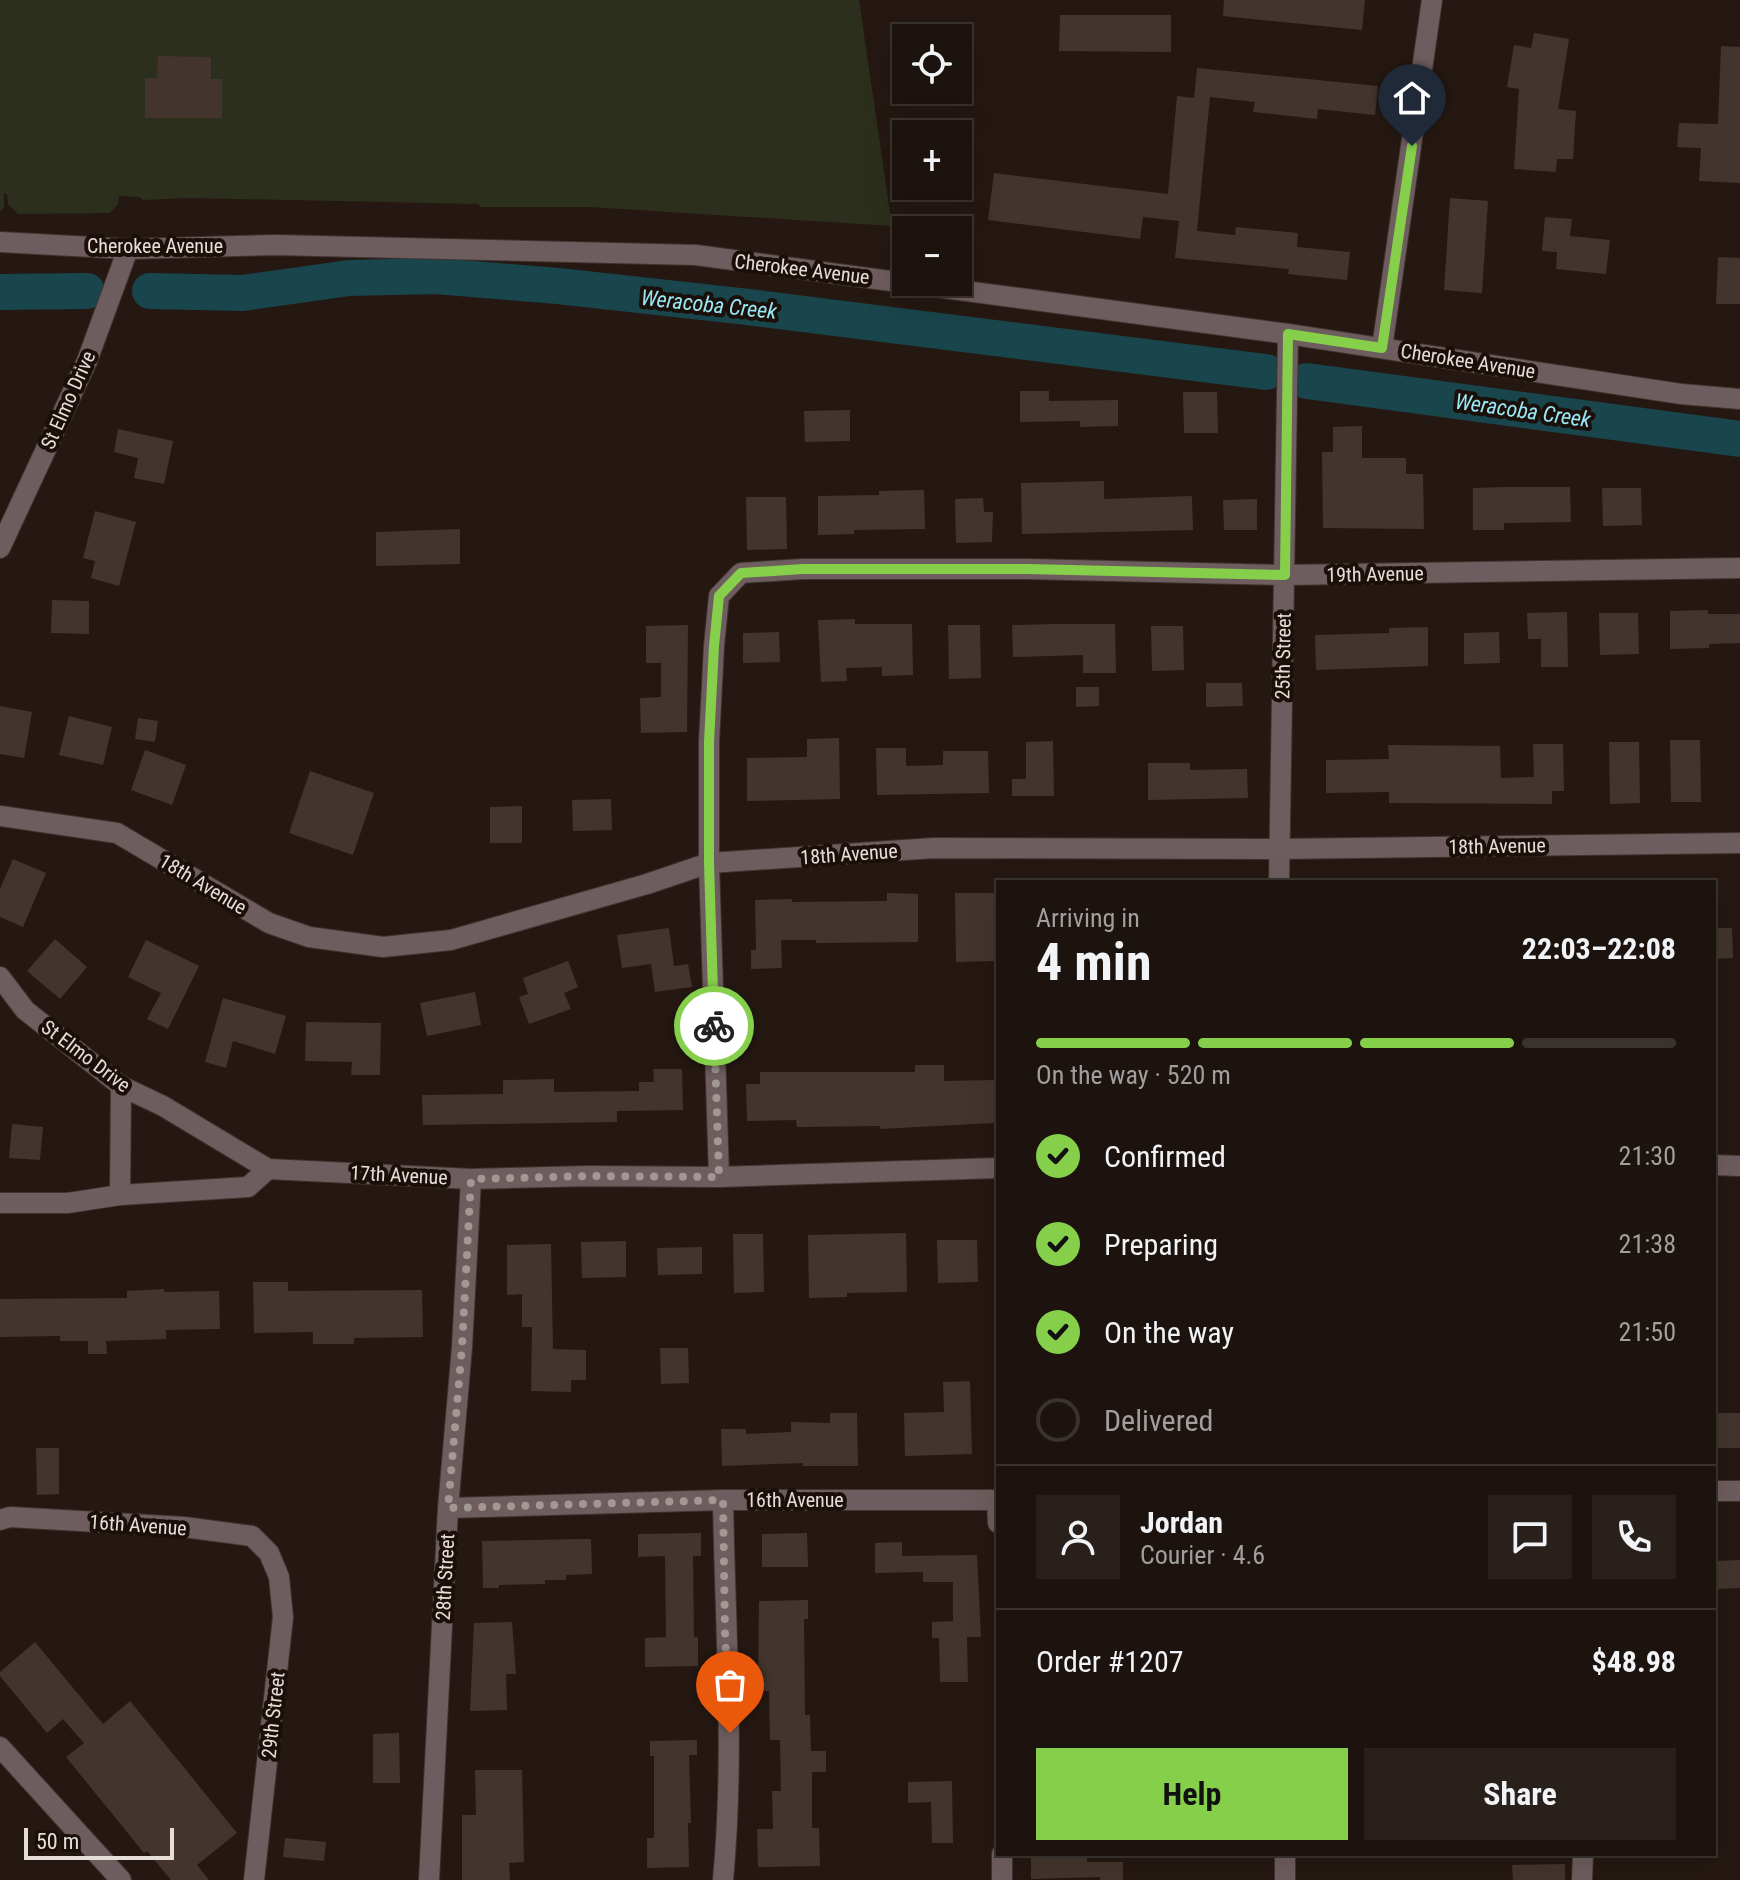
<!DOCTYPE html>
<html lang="en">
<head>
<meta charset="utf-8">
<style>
	body { margin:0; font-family:"Roboto Condensed",sans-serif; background:#29201c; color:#f1f3f6; height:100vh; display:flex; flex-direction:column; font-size:30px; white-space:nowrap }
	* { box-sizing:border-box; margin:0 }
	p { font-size:26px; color:#a09e9e }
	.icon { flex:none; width:44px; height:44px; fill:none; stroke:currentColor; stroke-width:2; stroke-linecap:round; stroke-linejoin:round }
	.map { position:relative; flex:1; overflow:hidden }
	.side { position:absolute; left:996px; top:880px; width:720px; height:976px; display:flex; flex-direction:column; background:#1c120e; border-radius:0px; box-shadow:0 8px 32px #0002,0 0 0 2px #3a322e }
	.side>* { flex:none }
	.buttons { position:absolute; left:892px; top:24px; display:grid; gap:16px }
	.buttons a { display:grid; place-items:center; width:80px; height:80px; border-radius:0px; background:#1c120e; box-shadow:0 8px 32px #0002,0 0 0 2px #3a322e; font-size:40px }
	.scale { position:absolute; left:24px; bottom:20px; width:150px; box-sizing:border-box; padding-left:8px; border:4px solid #e6ddd9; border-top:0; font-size:22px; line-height:28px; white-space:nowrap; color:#e6ddd9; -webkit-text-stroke:6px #1b0f09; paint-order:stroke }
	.pin { position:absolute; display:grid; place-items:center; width:68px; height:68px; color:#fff; margin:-82px -34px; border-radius:50% 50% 50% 0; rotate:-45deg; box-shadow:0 0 8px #0007 }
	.pin .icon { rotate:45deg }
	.courier { position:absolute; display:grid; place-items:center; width:80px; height:80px; margin:-40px; border:6px solid #86cf4b; border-radius:50%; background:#fff; color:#222; box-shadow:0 2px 10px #0007 }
	.head em { font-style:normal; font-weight:700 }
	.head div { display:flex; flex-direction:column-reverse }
	.head { display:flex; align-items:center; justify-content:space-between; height:136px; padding:0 40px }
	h1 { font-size:52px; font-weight:700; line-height:60px }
	.bar { display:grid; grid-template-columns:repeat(4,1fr); gap:12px 8px; align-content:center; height:96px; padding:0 40px }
	.bar i { height:10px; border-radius:6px; background:#3a322e }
	.bar .on { background:#86cf4b }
	.bar p { grid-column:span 4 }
	.line { display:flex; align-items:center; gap:20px; padding:0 40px; border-top:2px solid #3a322e }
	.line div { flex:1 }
	.round { display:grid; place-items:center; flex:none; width:84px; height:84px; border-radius:0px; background:#29201c }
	ol { padding:0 40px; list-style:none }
	li { display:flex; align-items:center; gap:24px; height:88px }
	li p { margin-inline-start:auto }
	li .icon { padding:8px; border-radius:50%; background:#86cf4b; color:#111; stroke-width:4 }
	li:last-child { color:#a09e9e }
	li i { width:44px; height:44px; border:4px solid #3a322e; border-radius:50% }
	.cta { display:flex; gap:16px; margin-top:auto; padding:16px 40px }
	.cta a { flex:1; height:92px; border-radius:0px; background:#86cf4b; color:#111; font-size:32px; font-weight:700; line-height:92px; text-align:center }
	.cta a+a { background:#29201c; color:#f1f3f6 }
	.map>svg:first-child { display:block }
	.green { fill:#2c2f1c }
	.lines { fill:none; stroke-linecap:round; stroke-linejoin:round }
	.river { stroke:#19454d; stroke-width:36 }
	.building { fill:#43352e }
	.minor-casing { stroke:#40342e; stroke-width:22 }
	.minor { stroke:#6e5d5e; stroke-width:20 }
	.done { stroke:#a29893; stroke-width:8; stroke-dasharray:0 14.4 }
	.route { stroke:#86cf4b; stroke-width:10 }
	.labels { text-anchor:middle; stroke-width:8; stroke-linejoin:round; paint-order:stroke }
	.street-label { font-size:20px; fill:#e6ddd9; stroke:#1b0f09 }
	.water-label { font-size:22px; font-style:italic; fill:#98e7f6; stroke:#1b0f09 }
</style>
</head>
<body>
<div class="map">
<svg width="1740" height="1880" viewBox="0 0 1740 1880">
	<rect width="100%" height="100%" fill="#251812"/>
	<polygon class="green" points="0,0 859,0 892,226 590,207 481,207 477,204 189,198 143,200 139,197 119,196 118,204 110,213 18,214 8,204 7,194 4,193 4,207 0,212"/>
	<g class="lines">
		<g class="river">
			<polyline points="150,291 243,293 349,278 436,276 558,286 748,307 1266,372"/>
			<polyline points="0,292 87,291"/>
			<polyline points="1307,381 1740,439"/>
		</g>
	</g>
	<g class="building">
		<polygon points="1224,0 1365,0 1362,30 1223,16"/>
		<polygon points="1060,15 1171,15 1171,52 1059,51"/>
		<polygon points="1534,33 1569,39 1558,109 1576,111 1573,159 1557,159 1556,172 1514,169 1519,89 1507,87 1514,45 1531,48"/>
		<polygon points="1721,46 1740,47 1740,183 1699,181 1701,148 1677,147 1679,123 1718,124"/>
		<polygon points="158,56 211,57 211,79 222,79 222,118 145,118 145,78 157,78"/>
		<polygon points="1197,68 1378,86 1375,115 1318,109 1317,119 1253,112 1255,102 1210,97 1197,231 1235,235 1236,227 1298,233 1297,247 1350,252 1347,280 1288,274 1289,269 1175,258 1179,221 1143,217 1140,239 988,220 994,173 1168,194 1177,96 1194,98"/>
		<polygon points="1450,198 1488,201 1482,293 1444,290"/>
		<polygon points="1545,217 1572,219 1570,236 1610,240 1606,274 1556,269 1557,252 1542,251"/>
		<polygon points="1718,257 1740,258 1740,304 1716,304"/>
		<polygon points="1020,391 1049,391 1049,401 1118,400 1118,426 1080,427 1080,421 1020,422"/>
		<polygon points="1183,392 1217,392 1218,433 1184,433"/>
		<polygon points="850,410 850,441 805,442 804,411"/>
		<polygon points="1362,426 1362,458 1406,458 1406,474 1423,474 1424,529 1323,528 1322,452 1333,452 1333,427"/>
		<polygon points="118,429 173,441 164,484 134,478 138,458 114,452"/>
		<polygon points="1104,481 1104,499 1192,496 1193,530 1022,534 1021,483"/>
		<polygon points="1504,487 1570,487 1571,522 1504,523 1504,530 1473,530 1473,488"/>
		<polygon points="1602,488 1641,488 1642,525 1603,526"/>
		<polygon points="924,490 925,529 854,530 854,534 818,535 818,496 879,495 879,491"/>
		<polygon points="746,497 786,497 787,549 747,550"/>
		<polygon points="983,498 984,512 993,512 992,542 956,543 955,499"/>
		<polygon points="1257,499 1257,530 1224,530 1223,500"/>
		<polygon points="95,511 136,522 119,586 91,578 95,561 83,558"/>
		<polygon points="460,529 460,564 376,566 376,532"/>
		<polygon points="52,600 89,601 89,634 51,633"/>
		<polygon points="1708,610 1708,614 1740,614 1740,643 1709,644 1709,648 1670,649 1670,611"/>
		<polygon points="1567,612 1568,667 1541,667 1541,639 1528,639 1527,613"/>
		<polygon points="1599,613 1638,613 1639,654 1600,655"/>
		<polygon points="855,619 855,624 912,624 913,675 882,676 882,667 846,668 847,681 821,682 818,620"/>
		<polygon points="1056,624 1115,624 1116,673 1083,673 1083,655 1013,657 1012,625"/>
		<polygon points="688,625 687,732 641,733 640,698 661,697 661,663 646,663 646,626"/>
		<polygon points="948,625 980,625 981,678 949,679"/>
		<polygon points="1151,626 1183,626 1184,670 1152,671"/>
		<polygon points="1428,627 1428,666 1316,670 1315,635 1389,633 1389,628"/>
		<polygon points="779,632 780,662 743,663 743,633"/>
		<polygon points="1499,632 1500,663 1464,664 1464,633"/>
		<polygon points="1206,683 1242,683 1243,706 1206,707"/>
		<polygon points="1076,687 1099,687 1099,706 1076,707"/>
		<polygon points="0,706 32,712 24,758 0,754"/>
		<polygon points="69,716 112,727 103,765 59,755"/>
		<polygon points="138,718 158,721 155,742 135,739"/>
		<polygon points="839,738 840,799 747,801 747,758 807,757 807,739"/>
		<polygon points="1670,740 1700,740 1701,802 1671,802"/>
		<polygon points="1053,741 1054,796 1012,796 1012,779 1026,779 1026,742"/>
		<polygon points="1609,742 1639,742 1640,803 1610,804"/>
		<polygon points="1533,744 1563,744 1564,791 1552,791 1552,804 1389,803 1389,792 1326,793 1326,760 1389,759 1388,745 1500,746 1501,778 1534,777"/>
		<polygon points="876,748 906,748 906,766 943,765 943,751 988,751 989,793 877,795"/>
		<polygon points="145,750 186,765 172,805 131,790"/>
		<polygon points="1148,763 1190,763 1190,770 1247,769 1248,798 1148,800"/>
		<polygon points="310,771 374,793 353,855 289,833"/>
		<polygon points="611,799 612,830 573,831 572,800"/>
		<polygon points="522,806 522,843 490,843 490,807"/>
		<polygon points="13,859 46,873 23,927 0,917 0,889"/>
		<polygon points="887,893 918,894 918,942 816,943 816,940 781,940 782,968 751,969 751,950 756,950 755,900 792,899 792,902 887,901"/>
		<polygon points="955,893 996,893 997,961 956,962"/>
		<polygon points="669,928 674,966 688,964 692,987 655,992 651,964 622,968 617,935"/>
		<polygon points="1714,928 1732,928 1733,958 1714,959"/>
		<polygon points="55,939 87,967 60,999 27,971"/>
		<polygon points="146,940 199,966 168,1029 147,1019 161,993 128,977"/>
		<polygon points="568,961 578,987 564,993 571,1009 529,1024 519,997 528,994 523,978"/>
		<polygon points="475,992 481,1025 427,1036 420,1003"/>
		<polygon points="223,998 286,1016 275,1054 233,1041 226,1068 205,1062"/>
		<polygon points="306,1022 381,1023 380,1075 351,1075 352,1062 305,1061"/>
		<polygon points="915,1065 944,1065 944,1081 994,1080 994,1123 880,1129 880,1126 797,1127 796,1120 747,1121 746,1084 760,1084 760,1072 915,1072"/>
		<polygon points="653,1069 682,1069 683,1110 617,1111 617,1122 423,1125 422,1095 503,1094 503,1080 554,1079 554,1092 639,1091 639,1082 654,1082"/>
		<polygon points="12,1124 43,1127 40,1160 9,1158"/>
		<polygon points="906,1233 907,1292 847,1293 847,1297 809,1298 808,1235"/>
		<polygon points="733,1234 763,1234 764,1292 734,1293"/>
		<polygon points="937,1240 977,1240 978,1282 938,1283"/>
		<polygon points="626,1241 626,1277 582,1278 581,1242"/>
		<polygon points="551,1244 553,1349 586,1350 586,1380 571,1380 571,1392 531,1391 532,1327 522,1327 522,1294 507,1295 507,1245"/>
		<polygon points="702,1247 702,1274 658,1275 657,1248"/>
		<polygon points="253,1282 288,1282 288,1291 422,1290 423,1337 354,1338 354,1344 313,1344 313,1332 254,1333"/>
		<polygon points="164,1289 164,1292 219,1291 220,1329 166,1330 166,1339 106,1341 107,1354 88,1354 88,1341 60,1341 60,1336 0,1337 0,1299 127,1298 127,1291"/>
		<polygon points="660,1348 688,1348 689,1383 661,1384"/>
		<polygon points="970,1381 972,1454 905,1456 904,1413 944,1412 943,1382"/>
		<polygon points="830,1413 857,1413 858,1466 803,1466 803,1463 722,1466 721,1429 746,1429 746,1434 791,1432 791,1422 830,1423"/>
		<rect x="1714" y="1413" width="26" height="35"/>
		<polygon points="36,1448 59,1448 59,1494 37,1495"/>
		<polygon points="701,1533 701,1556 693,1556 694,1637 698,1637 698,1666 645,1667 645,1638 666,1637 665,1556 638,1557 638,1534"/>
		<polygon points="807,1533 808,1567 762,1567 762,1534"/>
		<polygon points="581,1539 591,1539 592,1574 566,1575 566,1580 545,1580 545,1584 499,1585 499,1588 483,1588 482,1541"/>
		<polygon points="902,1542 902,1556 977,1555 981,1637 967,1637 968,1682 940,1682 939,1638 932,1638 932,1622 953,1621 953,1582 923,1582 923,1572 875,1573 875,1543"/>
		<polygon points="1740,1560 1740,1588 1714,1589 1714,1561"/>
		<polygon points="808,1600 808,1619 804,1619 805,1715 810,1715 811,1751 826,1751 826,1772 812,1772 812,1828 819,1828 820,1866 758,1867 757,1829 773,1829 772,1791 781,1791 780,1740 770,1740 769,1691 758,1691 759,1601"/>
		<polygon points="512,1622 516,1674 506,1674 507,1710 470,1711 474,1623"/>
		<polygon points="35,1642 103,1724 130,1701 237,1833 197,1865 209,1880 171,1880 147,1851 144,1853 66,1757 84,1743 63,1719 47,1733 0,1676 0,1672"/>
		<polygon points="399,1733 400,1783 373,1783 373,1734"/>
		<polygon points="697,1740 697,1755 689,1755 691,1823 688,1823 689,1867 647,1868 647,1838 654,1838 654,1756 650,1756 650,1741"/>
		<polygon points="475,1770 522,1770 524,1862 509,1863 510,1880 462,1880 462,1815 476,1815"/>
		<polygon points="952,1781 953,1843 932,1843 931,1802 908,1803 908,1782"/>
		<polygon points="285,1838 326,1842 324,1861 283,1857"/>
		<polygon points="1031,1854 1087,1854 1087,1862 1123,1862 1123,1880 1100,1880 1100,1877 1031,1879"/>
		<polygon points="1565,1864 1565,1880 1513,1880 1512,1865"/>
	</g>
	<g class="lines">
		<defs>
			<g id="minor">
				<polyline points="0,242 128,249 275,245 696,255 1288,334 1681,394 1740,399"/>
				<polyline points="1382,348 1432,0"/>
				<polyline points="0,548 87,361 128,249"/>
				<polyline points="0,816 117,833 269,923 309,937 383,947 451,940 647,884 709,863 934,848 1279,849 1740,843"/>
				<polyline points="1279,882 1288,334"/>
				<polyline points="0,977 25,1010 121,1086 163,1106 268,1169"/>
				<polyline points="1714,1165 1740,1166"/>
				<polyline points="719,1177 709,863 709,742 714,646 719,596 741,573 803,569 1028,569 1285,575 1740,568"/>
				<polyline points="120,1195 121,1086"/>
				<polyline points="0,1203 68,1203 120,1195 248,1187 268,1169 471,1179 590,1176 719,1177 998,1168"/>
				<polyline points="1714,1491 1740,1491"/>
				<path d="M723 1500C725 1627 735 1753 723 1880"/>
				<polyline points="997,1500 998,1523"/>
				<polyline points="448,1508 723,1500 998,1500"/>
				<polyline points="0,1520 10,1517 184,1527 252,1536 269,1553 279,1577 283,1617 254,1880"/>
				<polyline points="0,1747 121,1880"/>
				<polyline points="1285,1854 1285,1880"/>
				<polyline points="429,1880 448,1508 462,1347 471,1179"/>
				<polyline points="1002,1880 1002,1854"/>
				<polyline points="1582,1880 1583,1854"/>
			</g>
		</defs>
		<use href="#minor" class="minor-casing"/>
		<use href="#minor" class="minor"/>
	</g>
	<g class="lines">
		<polyline class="done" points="714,1026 719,1177 590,1176 471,1179 462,1347 448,1508 723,1500 725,1633 730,1733"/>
		<polyline class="route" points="714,1026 709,863 709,742 714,646 719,596 741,573 803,569 1028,569 1285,575 1288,334 1382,348 1412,146"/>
	</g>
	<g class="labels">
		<g class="street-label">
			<text x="155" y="253">Cherokee Avenue</text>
			<text transform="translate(802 269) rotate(7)" y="7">Cherokee Avenue</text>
			<text transform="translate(1468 361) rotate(9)" y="7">Cherokee Avenue</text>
			<text transform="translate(68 400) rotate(-66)" y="7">St Elmo Drive</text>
			<text transform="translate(1375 574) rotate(-1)" y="7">19th Avenue</text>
			<text transform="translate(1283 656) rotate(-89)" y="7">25th Street</text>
			<text transform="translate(1497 846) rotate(-1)" y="7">18th Avenue</text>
			<text transform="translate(849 854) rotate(-4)" y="7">18th Avenue</text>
			<text transform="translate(203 884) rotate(31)" y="7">18th Avenue</text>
			<text transform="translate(86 1056) rotate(37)" y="7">St Elmo Drive</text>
			<text transform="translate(399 1175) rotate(3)" y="7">17th Avenue</text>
			<text x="795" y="1507">16th Avenue</text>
			<text transform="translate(138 1525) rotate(4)" y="7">16th Avenue</text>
			<text transform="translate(445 1577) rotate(-87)" y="7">28th Street</text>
			<text transform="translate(273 1715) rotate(-84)" y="7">29th Street</text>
		</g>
		<g class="water-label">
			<text transform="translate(709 304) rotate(6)" y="8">Weracoba Creek</text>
			<text transform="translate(1523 410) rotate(8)" y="8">Weracoba Creek</text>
		</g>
	</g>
</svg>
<div class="buttons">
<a><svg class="icon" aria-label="locate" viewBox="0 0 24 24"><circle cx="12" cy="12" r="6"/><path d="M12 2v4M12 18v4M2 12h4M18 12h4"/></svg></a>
<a>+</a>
<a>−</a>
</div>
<div class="scale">50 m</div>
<div class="pin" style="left:730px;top:1733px;background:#ea580c"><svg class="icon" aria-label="bag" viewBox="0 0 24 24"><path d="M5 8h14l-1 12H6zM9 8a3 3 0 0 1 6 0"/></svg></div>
<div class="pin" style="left:1412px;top:146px;background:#1f2937"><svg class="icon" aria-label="home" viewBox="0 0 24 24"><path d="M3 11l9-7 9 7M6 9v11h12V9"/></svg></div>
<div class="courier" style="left:714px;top:1026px"><svg class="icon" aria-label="bike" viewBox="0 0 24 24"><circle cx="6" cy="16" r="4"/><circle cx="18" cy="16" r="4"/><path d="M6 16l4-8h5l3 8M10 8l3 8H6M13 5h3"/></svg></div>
<section class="side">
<div class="head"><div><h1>4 min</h1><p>Arriving in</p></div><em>22:03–22:08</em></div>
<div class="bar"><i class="on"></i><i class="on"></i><i class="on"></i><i></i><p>On the way · 520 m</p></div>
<ol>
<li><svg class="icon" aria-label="check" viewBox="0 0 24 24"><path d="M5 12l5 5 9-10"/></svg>Confirmed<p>21:30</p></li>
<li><svg class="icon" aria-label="check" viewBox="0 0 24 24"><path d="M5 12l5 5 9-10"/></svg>Preparing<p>21:38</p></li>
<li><svg class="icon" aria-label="check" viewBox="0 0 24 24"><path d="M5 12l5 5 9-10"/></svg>On the way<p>21:50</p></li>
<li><i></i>Delivered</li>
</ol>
<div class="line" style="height:144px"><a class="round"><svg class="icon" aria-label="person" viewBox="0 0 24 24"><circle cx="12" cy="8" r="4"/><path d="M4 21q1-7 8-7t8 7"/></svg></a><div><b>Jordan</b><p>Courier · 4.6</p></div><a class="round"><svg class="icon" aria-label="chat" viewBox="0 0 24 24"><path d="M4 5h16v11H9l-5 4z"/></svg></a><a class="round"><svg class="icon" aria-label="phone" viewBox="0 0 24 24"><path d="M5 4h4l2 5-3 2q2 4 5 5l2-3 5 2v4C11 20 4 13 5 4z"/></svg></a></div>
<div class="line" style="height:104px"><div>Order #1207</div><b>$48.98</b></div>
<div class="cta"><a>Help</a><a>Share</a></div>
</section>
</div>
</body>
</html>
